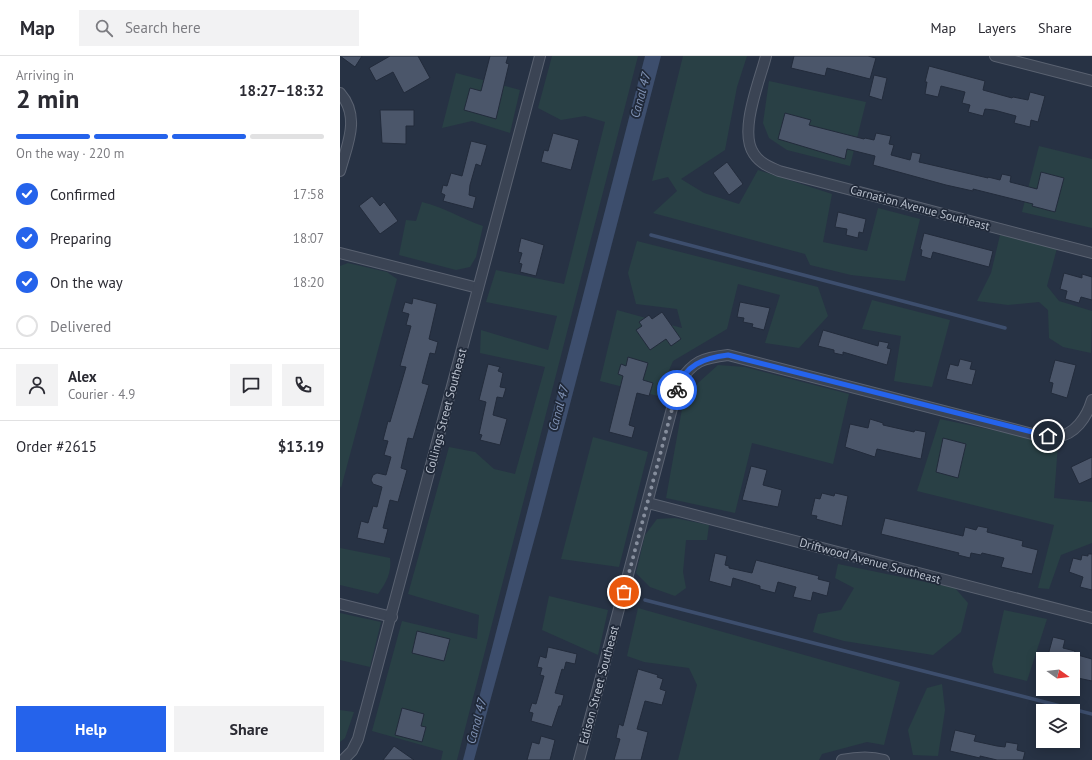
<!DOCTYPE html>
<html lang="en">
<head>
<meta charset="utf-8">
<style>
	body { margin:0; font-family:"PT Sans",sans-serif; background:#f2f2f3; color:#2b2b33; height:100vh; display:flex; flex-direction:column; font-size:15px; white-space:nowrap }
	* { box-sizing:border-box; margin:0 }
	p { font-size:13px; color:#7c7c81 }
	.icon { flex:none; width:22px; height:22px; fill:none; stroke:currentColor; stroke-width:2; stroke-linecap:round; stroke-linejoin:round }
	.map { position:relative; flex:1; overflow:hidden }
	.side { display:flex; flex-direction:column; background:#fff; width:340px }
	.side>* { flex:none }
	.needle { width:26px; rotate:104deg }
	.buttons { position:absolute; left:696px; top:596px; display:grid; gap:8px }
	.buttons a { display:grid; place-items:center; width:44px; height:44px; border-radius:0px; background:#fff; box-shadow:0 2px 10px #0003; font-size:20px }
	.pin { position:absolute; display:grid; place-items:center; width:34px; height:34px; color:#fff; margin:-17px; border:2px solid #fff; border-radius:50%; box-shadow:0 1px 4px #0007 }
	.courier { position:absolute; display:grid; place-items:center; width:40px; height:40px; margin:-20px; border:3px solid #2563eb; border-radius:50%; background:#fff; color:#222; box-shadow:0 1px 5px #0007 }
	.summary em { font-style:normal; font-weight:600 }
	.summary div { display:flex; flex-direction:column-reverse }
	.summary { display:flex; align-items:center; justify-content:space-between; height:68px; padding:0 16px }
	h1 { font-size:26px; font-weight:600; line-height:30px }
	.bar { display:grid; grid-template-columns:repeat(4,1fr); gap:6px 4px; align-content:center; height:48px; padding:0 16px }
	.bar i { height:5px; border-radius:3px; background:#e1e1e2 }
	.bar .current { background:#2563eb }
	.bar p { grid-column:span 4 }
	.line { display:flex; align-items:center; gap:10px; padding:0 16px; border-top:1px solid #e1e1e2 }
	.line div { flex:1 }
	.round { display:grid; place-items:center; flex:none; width:42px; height:42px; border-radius:0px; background:#f2f2f3 }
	ol { padding:0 16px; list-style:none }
	li { display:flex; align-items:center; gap:12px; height:44px }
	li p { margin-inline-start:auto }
	li .icon { padding:4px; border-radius:50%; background:#2563eb; color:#fff; stroke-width:4 }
	li:last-child { color:#7c7c81 }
	li i { width:22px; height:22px; border:2px solid #e1e1e2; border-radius:50% }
	.action { display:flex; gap:8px; margin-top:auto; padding:8px 16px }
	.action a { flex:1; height:46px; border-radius:0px; background:#2563eb; color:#fff; font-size:16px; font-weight:600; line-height:46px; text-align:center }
	.action a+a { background:#f2f2f3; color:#2b2b33 }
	header { display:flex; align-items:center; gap:24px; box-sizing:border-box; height:56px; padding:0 20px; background:#fff; border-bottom:1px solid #e1e1e2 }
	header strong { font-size:19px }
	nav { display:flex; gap:22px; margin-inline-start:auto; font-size:14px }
	.search { width:280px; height:36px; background:#f2f2f3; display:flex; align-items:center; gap:10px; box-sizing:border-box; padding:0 14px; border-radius:0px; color:#7c7c81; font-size:15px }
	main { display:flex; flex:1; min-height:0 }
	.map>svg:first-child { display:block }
	.green { fill:#294045 }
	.water { fill:#3d4e6d }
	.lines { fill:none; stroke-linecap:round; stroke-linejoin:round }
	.stream { stroke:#3d4e6d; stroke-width:3.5 }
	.building { fill:#4b566a; stroke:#222b3b }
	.minor-casing { stroke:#5a6271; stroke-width:12 }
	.minor { stroke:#3b4454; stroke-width:10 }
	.done { stroke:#868e9d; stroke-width:4; stroke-dasharray:0 7.2 }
	.route { stroke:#2563eb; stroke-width:5 }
	.labels { text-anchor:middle; stroke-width:3.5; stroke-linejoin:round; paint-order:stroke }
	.street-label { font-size:12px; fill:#b9c0cd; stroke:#202939 }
	.water-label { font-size:13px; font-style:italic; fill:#8093b5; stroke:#202939 }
</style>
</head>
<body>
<header>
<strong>Map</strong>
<div class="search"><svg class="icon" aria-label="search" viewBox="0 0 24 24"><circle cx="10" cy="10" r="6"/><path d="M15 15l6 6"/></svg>Search here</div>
<nav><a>Map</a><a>Layers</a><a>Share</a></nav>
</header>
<main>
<section class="side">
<div class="summary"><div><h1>2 min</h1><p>Arriving in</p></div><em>18:27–18:32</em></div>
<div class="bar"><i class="current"></i><i class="current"></i><i class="current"></i><i></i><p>On the way · 220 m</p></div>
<ol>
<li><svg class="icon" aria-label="check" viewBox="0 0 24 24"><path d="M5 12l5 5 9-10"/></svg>Confirmed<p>17:58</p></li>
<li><svg class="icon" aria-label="check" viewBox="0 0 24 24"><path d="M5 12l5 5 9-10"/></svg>Preparing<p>18:07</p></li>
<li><svg class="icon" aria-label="check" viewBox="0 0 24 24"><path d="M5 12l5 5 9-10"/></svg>On the way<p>18:20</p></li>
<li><i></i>Delivered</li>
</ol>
<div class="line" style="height:72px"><a class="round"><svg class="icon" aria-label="person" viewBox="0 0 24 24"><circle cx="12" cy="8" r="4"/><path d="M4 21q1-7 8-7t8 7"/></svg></a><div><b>Alex</b><p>Courier · 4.9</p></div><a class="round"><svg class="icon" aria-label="chat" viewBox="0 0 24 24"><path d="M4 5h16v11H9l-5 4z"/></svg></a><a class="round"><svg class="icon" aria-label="phone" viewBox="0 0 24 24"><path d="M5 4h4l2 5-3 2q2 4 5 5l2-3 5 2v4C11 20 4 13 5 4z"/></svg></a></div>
<div class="line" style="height:52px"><div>Order #2615</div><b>$13.19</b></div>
<div class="action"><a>Help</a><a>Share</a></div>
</section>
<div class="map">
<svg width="752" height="704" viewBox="0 0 752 704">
	<rect width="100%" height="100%" fill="#273244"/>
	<g class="green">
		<polygon points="212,0 298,0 117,704 101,704 103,695 32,675 62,565 137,583 139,559 68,538 109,391 135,396 154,413 175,418 205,311 140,297 141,274 208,294 217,260 146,246 156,214 224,228 265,66 245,60 221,64 198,52"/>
		<polygon points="343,0 407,0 397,31 385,94 341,123 364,137 399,148 418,114 492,138 483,186 527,195 538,152 580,163 565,225 511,219 470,209 465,198 313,157 337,135 328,121 312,125"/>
		<polygon points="116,17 180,34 170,77 132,65 102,72"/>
		<polygon points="429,25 526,46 510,110 447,94 429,82 423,67"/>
		<polygon points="699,90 752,103 752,172 682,156"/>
		<path d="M82 146C104 151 122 163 143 170L136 201 130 211 116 214 59 199 66 164 76 165Z"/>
		<polygon points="660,179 717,192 707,230 719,245 752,255 751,297 723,291 709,282 708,254 699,246 668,249 637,245 651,217"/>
		<polygon points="297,185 478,231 488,260 459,292 425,287 440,239 398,228 387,273 333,305 318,340 260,325 277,254 342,272 337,253 296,248 288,217"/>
		<polygon points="8,207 47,216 57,223 1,432 0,430 0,210"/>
		<polygon points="532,244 610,264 592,331 554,325 561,280 522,273"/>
		<polygon points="378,309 405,311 509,338 493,408 412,387 395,457 326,442 342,353 358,327"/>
		<polygon points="600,363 718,388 714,442 752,446 752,487 721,499 709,533 698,532 714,469 577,435"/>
		<polygon points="253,381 308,396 279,511 221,503"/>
		<polygon points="335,462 369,469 367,484 346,484 343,516 346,532 335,540 310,531 296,517 305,479 317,463"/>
		<path d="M0 492 50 502C52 516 46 527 38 538L0 529Z"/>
		<polygon points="498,508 615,532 628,547 621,576 593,599 504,585 473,576 478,558 501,554 514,532 495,522"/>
		<polygon points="209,540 268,554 258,599 202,574"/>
		<polygon points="298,552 560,626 544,689 527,686 482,698 479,704 338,704 357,629 349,612 304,606 287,600"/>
		<polygon points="664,554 707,563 687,625 654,617 652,608"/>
		<polygon points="0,557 41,566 30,611 0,604"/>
		<polygon points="602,628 605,654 598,700 573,699 568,674 587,632"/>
		<polygon points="0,654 14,656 5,682 0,686"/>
	</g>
	<polygon class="water" points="305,0 321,0 201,459 134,704 123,704"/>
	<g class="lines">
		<g class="stream">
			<polyline points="311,179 665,272"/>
			<polyline points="305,544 752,658"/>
		</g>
	</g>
	<g class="building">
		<polygon points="0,0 22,0 15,11"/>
		<polygon points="50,0 78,0 90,22 64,37 53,16 36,25 29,12"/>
		<polygon points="150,0 168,0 166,7 169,8 156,63 124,54 130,32 141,35"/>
		<polygon points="454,0 528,0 536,2 530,23 487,12 485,20 451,12"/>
		<polygon points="589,10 645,25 643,34 672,42 673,41 688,44 690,36 705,40 698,66 691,64 690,71 674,67 676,60 654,54 645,53 643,60 628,56 630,49 622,47 625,36 601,30 598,41 585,38 587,26 585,26"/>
		<polygon points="534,19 547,22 542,44 529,40"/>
		<polygon points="40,54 74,54 74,70 66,70 66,88 42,87"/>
		<polygon points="445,57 471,64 469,69 524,83 525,82 534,84 536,77 551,80 549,88 554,89 551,99 570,104 572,96 581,98 579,106 648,122 648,121 660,124 662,118 671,120 670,126 697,133 701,116 724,122 715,156 692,150 693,148 633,133 633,135 606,129 533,109 535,100 507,93 505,103 438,83"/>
		<polygon points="213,77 239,84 231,114 201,106 204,94 208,95"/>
		<polygon points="131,85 147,89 141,110 136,108 130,129 129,139 136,141 133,153 103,145 105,139 101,137 103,129 107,130 111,117 122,120"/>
		<polygon points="387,106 403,128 389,139 373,117"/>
		<polygon points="32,140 40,150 44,146 58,165 40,178 19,150"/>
		<polygon points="498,156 526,163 523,177 519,176 518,182 506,179 507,173 495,171"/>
		<polygon points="584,177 653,195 649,211 593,196 591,203 581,200 582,194 580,193"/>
		<polygon points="181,182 204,189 196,220 180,216 182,208 179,207 182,197 178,196"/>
		<polygon points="724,217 742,222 742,218 752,221 752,244 741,241 739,247 725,243 727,235 720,233"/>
		<polygon points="73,242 97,248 89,283 98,286 95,298 90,297 82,327 89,329 73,383 68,382 61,412 67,414 58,446 50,444 43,472 48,473 44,488 17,482 21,465 28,467 33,450 37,451 42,431 33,428 31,424 33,419 37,417 46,419 51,401 44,399 48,385 43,384 48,365 50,366 66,311 60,310 71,270 66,269 69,258 62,256 65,246 72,248"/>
		<polygon points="400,246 430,252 424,274 412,271 413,268 403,266 404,262 397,261"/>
		<polygon points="322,256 341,283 331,290 326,283 310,294 296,274 302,270 299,266 309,259 312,263"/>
		<polygon points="483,274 538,290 539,285 549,287 547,292 551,293 547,309 503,296 503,299 494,297 494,294 478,290"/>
		<polygon points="288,301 308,307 303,324 313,327 309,340 297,337 289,369 295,371 292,382 269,376 283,320 278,318 281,308 286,310"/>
		<polygon points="620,303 632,306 630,313 636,314 632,329 606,323 610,308 618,310"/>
		<polygon points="715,304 736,309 727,342 711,337 713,327 709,326"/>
		<polygon points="148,308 160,311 158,315 163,317 160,331 166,332 163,342 157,341 153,359 167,363 160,389 140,384 142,379 139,378 146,346 139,344"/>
		<polygon points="530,363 543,367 543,369 574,376 575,374 586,376 581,403 537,393 535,401 505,391 510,368 528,372"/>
		<polygon points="603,382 626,388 618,422 596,416"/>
		<polygon points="752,401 752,422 739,428 731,411"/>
		<polygon points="411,410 427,414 423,429 442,434 438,451 402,444"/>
		<polygon points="482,437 494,440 495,437 508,440 502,470 476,463 477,460 471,459 475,442 480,443"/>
		<polygon points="545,462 623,480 625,471 636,474 638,470 648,472 647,476 683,485 682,490 698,494 692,518 661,511 664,502 642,497 641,499 631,497 630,502 618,499 619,497 541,478"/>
		<polygon points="375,497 387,500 385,509 389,510 389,512 412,517 416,504 479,520 478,523 490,526 487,540 473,536 471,545 453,541 456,531 438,526 435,537 420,533 420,530 393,522 391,531 369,525"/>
		<polygon points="748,498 752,498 752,534 740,531 743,521 729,516 733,502 741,504 742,499 748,500"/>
		<polygon points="77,575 110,583 104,605 72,597"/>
		<polygon points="713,581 725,584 723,592 735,595 734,598 752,603 752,625 733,621 733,602 707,603"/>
		<polygon points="208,591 237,598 235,608 226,606 224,614 222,613 215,637 224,639 221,650 219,650 212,671 191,665 193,657 189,656 192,647 196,648 204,620 200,619 202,612 197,611 200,600 206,602"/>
		<polygon points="298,613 318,619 317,621 323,623 320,633 326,635 322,649 305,645 297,673 308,676 301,704 274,704 280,683 276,682 279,668 283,670"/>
		<polygon points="62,652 84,658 81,670 86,671 82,686 55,679"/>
		<polygon points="615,674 636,679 634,685 657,690 665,691 666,686 678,688 677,694 685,696 683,704 657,704 640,700 640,702 610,695"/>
		<polygon points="201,680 215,684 210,704 187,704 192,686 199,688"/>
		<polygon points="54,690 74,704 43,704"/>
	</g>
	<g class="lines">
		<defs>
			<g id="minor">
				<path d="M426 0C420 24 398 76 414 98 420 107 429 111 439 115L752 197"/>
				<polyline points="655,0 752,25"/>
				<path d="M0 37C21 61 7 89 0 115"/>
				<polyline points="0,197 138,232"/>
				<polyline points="308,447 752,562"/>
				<polyline points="0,548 52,561"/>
				<polyline points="3,704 12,695 18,683 200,0"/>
				<path d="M239 704 339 326C354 305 362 302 388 299L700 380C705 380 711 382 716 381 735 379 747 361 752 344"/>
				<path d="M502 704C517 701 530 700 544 704"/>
			</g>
		</defs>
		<use href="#minor" class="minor-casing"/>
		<use href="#minor" class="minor"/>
	</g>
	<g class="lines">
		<polyline class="done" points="284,536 337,334"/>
		<path class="route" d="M337 334C344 309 364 302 388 299L708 380"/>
	</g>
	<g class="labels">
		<g class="street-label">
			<text transform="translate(580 152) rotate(15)" y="4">Carnation Avenue Southeast</text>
			<text transform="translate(106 355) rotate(-75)" y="4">Collings Street Southeast</text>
			<text transform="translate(530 505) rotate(15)" y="4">Driftwood Avenue Southeast</text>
			<text transform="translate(259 629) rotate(-75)" y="4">Edison Street Southeast</text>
		</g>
		<g class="water-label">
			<text transform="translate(300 39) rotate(-75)" y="5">Canal 47</text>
			<text transform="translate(218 352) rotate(-75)" y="5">Canal 47</text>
			<text transform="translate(136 665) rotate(-75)" y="5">Canal 47</text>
		</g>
	</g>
</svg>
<div class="buttons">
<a><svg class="needle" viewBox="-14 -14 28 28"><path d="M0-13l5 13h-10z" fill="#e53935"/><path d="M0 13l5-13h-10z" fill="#7c7c81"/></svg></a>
<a><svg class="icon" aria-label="layers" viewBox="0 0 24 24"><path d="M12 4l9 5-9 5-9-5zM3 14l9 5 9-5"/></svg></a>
</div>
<div class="pin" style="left:284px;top:536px;background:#ea580c"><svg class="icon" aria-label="bag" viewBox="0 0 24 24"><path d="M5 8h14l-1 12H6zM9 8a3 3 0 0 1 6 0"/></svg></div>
<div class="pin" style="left:708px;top:380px;background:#1f2937"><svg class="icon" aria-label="home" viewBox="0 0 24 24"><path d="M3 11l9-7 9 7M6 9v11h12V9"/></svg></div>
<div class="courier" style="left:337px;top:334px"><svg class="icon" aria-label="bike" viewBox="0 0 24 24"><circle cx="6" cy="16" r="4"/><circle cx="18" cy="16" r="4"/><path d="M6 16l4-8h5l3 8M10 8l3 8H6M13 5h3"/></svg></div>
</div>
</main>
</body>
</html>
